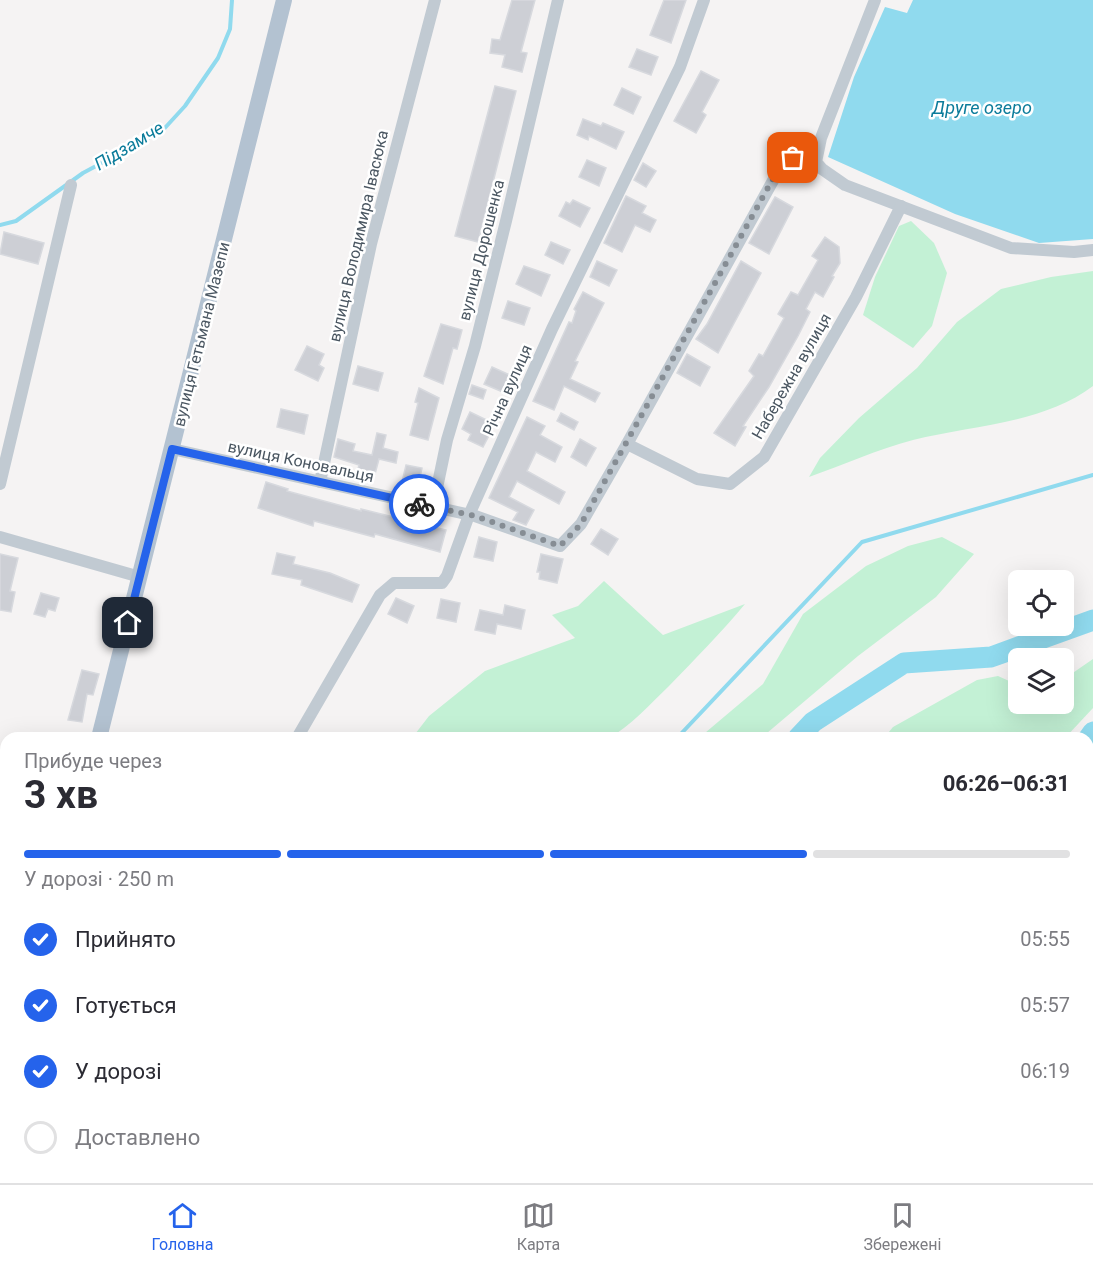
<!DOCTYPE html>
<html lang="uk">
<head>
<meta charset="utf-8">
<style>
	body { margin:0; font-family:Roboto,sans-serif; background:#f7f7f7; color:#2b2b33; height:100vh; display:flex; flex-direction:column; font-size:22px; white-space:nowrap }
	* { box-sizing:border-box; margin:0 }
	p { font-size:20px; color:#7c7c81 }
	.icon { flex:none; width:33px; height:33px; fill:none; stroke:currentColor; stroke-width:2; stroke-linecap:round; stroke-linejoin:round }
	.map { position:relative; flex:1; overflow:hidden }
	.details { position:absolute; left:0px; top:732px; width:1094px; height:452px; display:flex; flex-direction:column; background:#fff; border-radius:18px 18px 0 0; box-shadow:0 6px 24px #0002 }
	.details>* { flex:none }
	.controls { position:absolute; left:1008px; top:570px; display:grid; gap:12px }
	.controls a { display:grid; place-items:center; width:66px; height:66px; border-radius:9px; background:#fff; box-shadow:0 6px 24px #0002; font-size:30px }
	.pin { position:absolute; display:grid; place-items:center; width:51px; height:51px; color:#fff; margin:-26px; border-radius:12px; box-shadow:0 3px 9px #0006 }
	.courier { position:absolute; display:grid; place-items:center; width:60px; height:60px; margin:-30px; border:4px solid #2563eb; border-radius:50%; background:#fff; color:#222; box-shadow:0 2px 8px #0007 }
	.overview em { font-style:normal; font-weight:700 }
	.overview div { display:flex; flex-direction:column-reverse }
	.overview { display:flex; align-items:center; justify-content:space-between; height:102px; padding:0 24px }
	h1 { font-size:39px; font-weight:700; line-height:45px }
	.bar { display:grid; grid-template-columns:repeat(4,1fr); gap:9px 6px; align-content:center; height:72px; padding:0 24px }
	.bar i { height:8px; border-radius:4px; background:#e1e1e2 }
	.bar .current { background:#2563eb }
	.bar p { grid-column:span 4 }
	ol { padding:0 24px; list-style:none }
	li { display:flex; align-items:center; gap:18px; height:66px }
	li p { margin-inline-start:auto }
	li .icon { padding:6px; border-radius:50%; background:#2563eb; color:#fff; stroke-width:4 }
	li:last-child { color:#7c7c81 }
	li i { width:33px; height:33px; border:3px solid #e1e1e2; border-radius:50% }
	.tab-bar { display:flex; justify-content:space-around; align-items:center; height:84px; border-top:2px solid #e1e1e2; background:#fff; font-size:16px; color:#7c7c81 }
	.tab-bar a { display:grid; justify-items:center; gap:3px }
	.tab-bar .current { color:#2563eb }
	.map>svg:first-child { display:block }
	.education { fill:#e6e4e5 }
	.green { fill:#c3f1d5 }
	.water { fill:#90daee }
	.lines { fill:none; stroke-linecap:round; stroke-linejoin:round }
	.stream { stroke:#90daee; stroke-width:4 }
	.river { stroke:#90daee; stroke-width:21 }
	.building { fill:#cdcfd5; stroke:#d7d9de; stroke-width:1.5 }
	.path { stroke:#7ad0a6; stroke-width:2; stroke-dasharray:4.5 3; stroke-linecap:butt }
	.minor { stroke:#c1cad2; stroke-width:12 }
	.major { stroke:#b3c2d1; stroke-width:16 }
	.done { stroke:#868d94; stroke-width:6; stroke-dasharray:0 10.8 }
	.route { stroke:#2563eb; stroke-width:8 }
	.labels { text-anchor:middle; stroke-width:5; stroke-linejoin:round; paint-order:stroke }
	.street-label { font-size:16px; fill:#4a5661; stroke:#fff }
	.water-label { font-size:18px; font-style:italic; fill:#0c7c9b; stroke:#fff }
</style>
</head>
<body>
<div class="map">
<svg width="1093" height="1183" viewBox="0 0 1093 1183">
	<rect width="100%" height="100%" fill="#f5f3f3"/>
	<polygon class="education" points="0,1018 6,1019 6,1058 0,1079"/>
	<g class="green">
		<polygon points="911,221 934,243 947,273 932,326 913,348 863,315 875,277 899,226"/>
		<path d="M1093 271V386C1043 424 972 425 913 440 878 449 843 465 809 477L820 458 859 418 917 368 957 322 1001 289 1051 277Z"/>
		<polygon points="942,537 974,554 936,597 858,656 761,738 699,738 763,684 803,614 866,566 908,546"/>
		<path d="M604 581 663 635 745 604C721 633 695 659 669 686 650 704 631 726 609 738H412L429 716 485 671 575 638 552 615 578 606Z"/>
		<polygon points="1093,659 1093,708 1065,738 884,738 893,727 977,680 998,676 1018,685 1018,704 1064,704 1064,679"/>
		<polygon points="1093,766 1093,858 1088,858 1088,771"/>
		<polygon points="1093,1045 1093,1183 859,1183 853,1178 1088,1178 1088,1046"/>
	</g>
	<polygon class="water" points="913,0 1093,0 1093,239 1039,243 955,214 828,157 854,77 885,7 907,13"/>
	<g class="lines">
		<g class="stream">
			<polyline points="0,225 16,221 83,173 163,130 185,106 218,58 230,29 232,0"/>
			<polyline points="677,738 862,542 1093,475"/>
			<polyline points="300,1183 307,1178"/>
		</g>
		<g class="river">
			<polyline points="798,738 813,722 904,663 991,657 1093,620"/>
			<polyline points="1088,739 1093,732"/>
			<polyline points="1088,867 1093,866"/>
			<polyline points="485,1183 492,1178"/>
		</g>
	</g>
	<g class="building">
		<polygon points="512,0 535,0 521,52 527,53 522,72 502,67 505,55 490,53 492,39 500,40"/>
		<polygon points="664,0 686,0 671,43 650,35"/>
		<polygon points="637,49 658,57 651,75 629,67"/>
		<polygon points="701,71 719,80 702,112 706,115 696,133 674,121"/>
		<polygon points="495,86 516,91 478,242 455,236"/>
		<polygon points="622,88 641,97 633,114 614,105"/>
		<polygon points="583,119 601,126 603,123 624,132 616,149 589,136 588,140 577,135"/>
		<polygon points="587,160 606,168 599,186 579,177"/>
		<polygon points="643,163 656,171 646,187 634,180"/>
		<polygon points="626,196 646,206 642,213 656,220 650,232 635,225 622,252 604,243"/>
		<polygon points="775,197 793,207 769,254 749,243"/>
		<polygon points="573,200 590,208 580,227 559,216 566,202 570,204"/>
		<polygon points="4,232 44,243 38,264 0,254"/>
		<polygon points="825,237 839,247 840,263 832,276 834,277 823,297 815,292 806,309 810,312 798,336 769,387 743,426 746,427 735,446 714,433 754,376 749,371 759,354 763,356 784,318 778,314 791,292 798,295 818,260 812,256"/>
		<polygon points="551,242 570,250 563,264 545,255"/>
		<polygon points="597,261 617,270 609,286 590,277"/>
		<polygon points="741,261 761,273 718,353 696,339 707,324"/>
		<polygon points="524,266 550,275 541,296 516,284"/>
		<polygon points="583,292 604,303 575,361 578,362 570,379 600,393 595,402 564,386 554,410 533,401 569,322 572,323 576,311 574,309"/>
		<polygon points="508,301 530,308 524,325 502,318"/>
		<polygon points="441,324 462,330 457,349 453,348 443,384 424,376"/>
		<polygon points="307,346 324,354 319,365 324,368 318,381 295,370"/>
		<polygon points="687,354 710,367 700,386 677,373"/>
		<polygon points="358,366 383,373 378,391 353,384"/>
		<polygon points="492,367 512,376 505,393 484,384"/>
		<polygon points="472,385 486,390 483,399 469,394"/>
		<polygon points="419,388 439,398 428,440 410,435 418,403 415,402"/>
		<polygon points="281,409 308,415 304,434 277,427"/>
		<polygon points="470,412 495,424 483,447 468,440 471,434 462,429"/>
		<polygon points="561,413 578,422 574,430 557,421"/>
		<polygon points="527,417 545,426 540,435 562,447 555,462 536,452 527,471 565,492 559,504 517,481 509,497 534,510 526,525 513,520 518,512 489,498"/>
		<polygon points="377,433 386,435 383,448 398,452 396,463 379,459 375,474 358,469 359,465 334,457 338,439 355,444 353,451 372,455"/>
		<polygon points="580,439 596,448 586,466 571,457"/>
		<polygon points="406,465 422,468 418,486 402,482"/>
		<polygon points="266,482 288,489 287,491 361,511 361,509 446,530 440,552 375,534 374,537 314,521 313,526 258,508"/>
		<polygon points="601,529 618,539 608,555 591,544"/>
		<polygon points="479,537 497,542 493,561 474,557"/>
		<polygon points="277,553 295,557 293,564 330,573 359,585 352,602 301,585 302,580 272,574"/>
		<polygon points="0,554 18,558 10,591 15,592 11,612 0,610"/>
		<polygon points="541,554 563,559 557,583 539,579 540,572 537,572"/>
		<polygon points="41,593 59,598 55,611 48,609 45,617 34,614"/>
		<polygon points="396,598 414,606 407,623 388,614"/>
		<polygon points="441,599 460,603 456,622 437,618"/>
		<polygon points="505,605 525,610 521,629 497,624 495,634 475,630 480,610 503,615"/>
		<polygon points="82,670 99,674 93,695 87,694 82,722 68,720"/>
	</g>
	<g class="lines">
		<polyline class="path" points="29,1178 29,1183"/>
		<g class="minor">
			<polyline points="875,0 821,138 816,162 822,169 845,185 1011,248 1074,252 1093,250"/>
			<polyline points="627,444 785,159 816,162"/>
			<polyline points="172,449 475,516 560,546 581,524 627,444 697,479 730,484 764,457 856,297 901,206"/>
			<polyline points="320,482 371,244 435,0"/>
			<polyline points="0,484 71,185"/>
			<polyline points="433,507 447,440 475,346 506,221 558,0"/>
			<polyline points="0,537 140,577"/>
			<polyline points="297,738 380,595 394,583 442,583 447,576 469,515 552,329 680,67 704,0"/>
		</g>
		<g class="major">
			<polyline points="99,738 284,0"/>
			<polyline points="0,886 6,884"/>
			<polyline points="0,1115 6,1093"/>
		</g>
	</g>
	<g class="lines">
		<polyline class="done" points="419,504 475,516 560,546 581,524 784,159 793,158"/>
		<polyline class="route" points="128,623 172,449 419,504"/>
	</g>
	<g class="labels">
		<g class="street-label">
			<text transform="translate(358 236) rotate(-77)" y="6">вулиця Володимира Івасюка</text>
			<text transform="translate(481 250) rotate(-76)" y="6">вулиця Дорошенка</text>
			<text transform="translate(201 334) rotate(-76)" y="6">вулиця Гетьмана Мазепи</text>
			<text transform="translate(791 376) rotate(-60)" y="6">Набережна вулиця</text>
			<text transform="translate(507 390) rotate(-66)" y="6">Річна вулиця</text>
			<text transform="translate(301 461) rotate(12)" y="6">вулиця Коновальця</text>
		</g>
		<g class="water-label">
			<text x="982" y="114">Друге озеро</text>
			<text transform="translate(129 146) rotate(-31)" y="6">Підзамче</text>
		</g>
	</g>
</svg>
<div class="controls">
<a><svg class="icon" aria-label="locate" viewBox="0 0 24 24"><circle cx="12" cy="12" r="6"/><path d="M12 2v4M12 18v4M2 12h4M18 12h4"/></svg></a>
<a><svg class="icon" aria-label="layers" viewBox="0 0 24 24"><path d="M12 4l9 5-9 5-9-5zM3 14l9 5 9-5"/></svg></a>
</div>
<div class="pin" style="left:793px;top:158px;background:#ea580c"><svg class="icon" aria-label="bag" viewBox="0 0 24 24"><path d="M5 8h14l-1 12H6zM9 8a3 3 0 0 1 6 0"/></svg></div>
<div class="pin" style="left:128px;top:623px;background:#1f2937"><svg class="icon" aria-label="home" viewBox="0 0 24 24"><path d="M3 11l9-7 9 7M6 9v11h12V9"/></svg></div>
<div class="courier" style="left:419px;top:504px"><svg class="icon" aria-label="bike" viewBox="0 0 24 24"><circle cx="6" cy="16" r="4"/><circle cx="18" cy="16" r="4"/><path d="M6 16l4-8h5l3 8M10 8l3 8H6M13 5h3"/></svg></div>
<section class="details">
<div class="overview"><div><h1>3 хв</h1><p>Прибуде через</p></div><em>06:26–06:31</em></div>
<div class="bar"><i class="current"></i><i class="current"></i><i class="current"></i><i></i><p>У дорозі · 250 m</p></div>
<ol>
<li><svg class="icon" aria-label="check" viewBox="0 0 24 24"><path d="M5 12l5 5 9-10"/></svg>Прийнято<p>05:55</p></li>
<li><svg class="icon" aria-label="check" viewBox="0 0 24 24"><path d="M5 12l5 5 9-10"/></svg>Готується<p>05:57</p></li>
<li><svg class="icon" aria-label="check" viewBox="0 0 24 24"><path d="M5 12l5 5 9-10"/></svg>У дорозі<p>06:19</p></li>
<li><i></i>Доставлено</li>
</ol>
</section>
</div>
<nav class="tab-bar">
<a class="current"><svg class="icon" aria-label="home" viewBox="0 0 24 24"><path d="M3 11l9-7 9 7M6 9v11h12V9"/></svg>Головна</a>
<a><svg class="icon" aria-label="map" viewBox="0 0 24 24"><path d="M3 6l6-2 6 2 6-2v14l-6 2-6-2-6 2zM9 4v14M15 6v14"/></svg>Карта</a>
<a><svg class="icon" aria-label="saved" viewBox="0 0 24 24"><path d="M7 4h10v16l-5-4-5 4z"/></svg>Збережені</a>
</nav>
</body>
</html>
